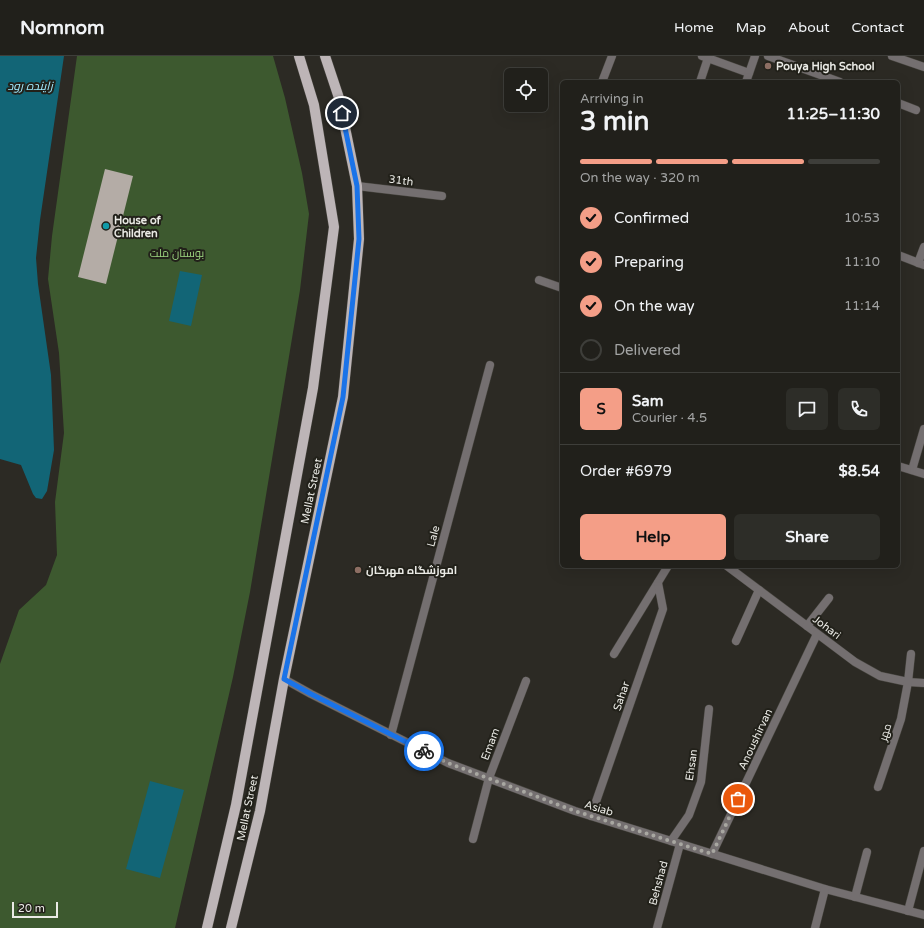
<!DOCTYPE html>
<html lang="en">
<head>
<meta charset="utf-8">
<style>
	body { margin:0; font-family:"Varela Round",Cairo,sans-serif; background:#2d2d28; color:#f1f3f6; height:100vh; display:flex; flex-direction:column; font-size:15px; white-space:nowrap }
	* { box-sizing:border-box; margin:0 }
	p { font-size:13px; color:#a2a3a3 }
	.icon { flex:none; width:22px; height:22px; fill:none; stroke:currentColor; stroke-width:2; stroke-linecap:round; stroke-linejoin:round }
	.map { position:relative; flex:1; overflow:hidden }
	.details { position:absolute; left:560px; top:24px; width:340px; height:488px; display:flex; flex-direction:column; background:#21201b; border-radius:6px; box-shadow:0 4px 16px #0002,0 0 0 1px #3e3e3a }
	.details>* { flex:none }
	.buttons { position:absolute; left:504px; top:12px; display:grid; gap:8px }
	.buttons a { display:grid; place-items:center; width:44px; height:44px; border-radius:6px; background:#21201b; box-shadow:0 4px 16px #0002,0 0 0 1px #3e3e3a; font-size:20px }
	.scale { position:absolute; left:12px; bottom:10px; width:46px; box-sizing:border-box; padding-left:4px; border:2px solid #eaeae5; border-top:0; font-size:11px; line-height:14px; white-space:nowrap; color:#eaeae5; -webkit-text-stroke:3px #22211a; paint-order:stroke }
	.pin { position:absolute; display:grid; place-items:center; width:34px; height:34px; color:#fff; margin:-17px; border:2px solid #fff; border-radius:50%; box-shadow:0 1px 4px #0007 }
	.courier { position:absolute; display:grid; place-items:center; width:40px; height:40px; margin:-20px; border:3px solid #1a73e8; border-radius:50%; background:#fff; color:#222; box-shadow:0 1px 5px #0007 }
	.overview em { font-style:normal; font-weight:700 }
	.overview div { display:flex; flex-direction:column-reverse }
	.overview { display:flex; align-items:center; justify-content:space-between; height:68px; padding:0 20px }
	h1 { font-size:26px; font-weight:700; line-height:30px }
	.bar { display:grid; grid-template-columns:repeat(4,1fr); gap:6px 4px; align-content:center; height:48px; padding:0 20px }
	.bar i { height:5px; border-radius:3px; background:#3e3e3a }
	.bar .active { background:#f49e87 }
	.bar p { grid-column:span 4 }
	.line { display:flex; align-items:center; gap:10px; padding:0 20px; border-top:1px solid #3e3e3a }
	.line div { flex:1 }
	.round { display:grid; place-items:center; flex:none; width:42px; height:42px; border-radius:6px; background:#2d2d28 }
	ol { padding:0 20px; list-style:none }
	li { display:flex; align-items:center; gap:12px; height:44px }
	li p { margin-inline-start:auto }
	li .icon { padding:4px; border-radius:50%; background:#f49e87; color:#111; stroke-width:4 }
	li:last-child { color:#a2a3a3 }
	li i { width:22px; height:22px; border:2px solid #3e3e3a; border-radius:50% }
	.primary-button { display:flex; gap:8px; margin-top:auto; padding:8px 20px }
	.primary-button a { flex:1; height:46px; border-radius:6px; background:#f49e87; color:#111; font-size:16px; font-weight:700; line-height:46px; text-align:center }
	.primary-button a+a { background:#2d2d28; color:#f1f3f6 }
	header { display:flex; align-items:center; gap:24px; box-sizing:border-box; height:56px; padding:0 20px; background:#21201b; border-bottom:1px solid #3e3e3a }
	header strong { font-size:19px }
	nav { display:flex; gap:22px; margin-inline-start:auto; font-size:14px }
	.map>svg:first-child { display:block }
	.green { fill:#3d592f }
	.water { fill:#126576 }
	.building { fill:#b4aca6 }
	.lines { fill:none; stroke-linecap:round; stroke-linejoin:round }
	.street-casing { stroke:#47453f; stroke-width:9 }
	.primary-casing { stroke:#47453f; stroke-width:11 }
	.street { stroke:#746f70; stroke-width:8 }
	.primary { stroke:#bdb5b7; stroke-width:10 }
	.done { stroke:#a8a7a1; stroke-width:4; stroke-dasharray:0 7.2 }
	.route { stroke:#1a73e8; stroke-width:5 }
	.education-dot { fill:#8d6e63; stroke:#22211a; stroke-width:1.5 }
	.culture-dot { fill:#0f9aa8; stroke:#22211a; stroke-width:1.5 }
	.labels { text-anchor:middle; stroke-width:4; stroke-linejoin:round; paint-order:stroke }
	.poi-label { font-size:11px; font-weight:bold; fill:#eaeae5; stroke:#22211a; text-anchor:start }
	.street-label { font-size:11px; fill:#eaeae5; stroke:#22211a }
	.park-label { font-size:11px; fill:#9bd47f; stroke:#22211a }
	.water-label { font-size:12px; font-style:italic; fill:#a2ebfe; stroke:#22211a }
</style>
</head>
<body>
<header>
<strong>Nomnom</strong>
<nav><a>Home</a><a>Map</a><a>About</a><a>Contact</a></nav>
</header>
<div class="map">
<svg width="924" height="872" viewBox="0 0 924 872">
	<rect width="100%" height="100%" fill="#2c2a24"/>
	<polygon class="green" points="77,0 273,0 285,42 302,117 309,158 300,234 250,536 233,621 175,872 0,872 0,608 19,554 46,529 57,499 55,446 64,377 59,297 48,223 52,180"/>
	<g class="water">
		<polygon points="0,0 64,0 40,164 36,202 38,228 51,319 54,394 47,435 42,443 36,442 33,438 21,409 0,403"/>
		<polygon points="180,215 202,219 191,270 169,265"/>
		<polygon points="150,725 184,734 160,822 126,813"/>
	</g>
	<polygon class="building" points="105,113 133,120 106,228 78,221"/>
	<g class="lines">
		<defs>
			<g id="street">
				<polyline points="702,0 749,17"/>
				<polyline points="768,0 840,26"/>
				<polyline points="892,0 924,11"/>
				<polyline points="602,26 612,0"/>
				<polyline points="700,26 708,2"/>
				<polyline points="746,26 755,0"/>
				<polyline points="898,47 916,54"/>
				<polyline points="357,130 442,140"/>
				<polyline points="898,199 924,209"/>
				<polyline points="918,207 924,191"/>
				<polyline points="539,224 562,232"/>
				<polyline points="898,410 924,418"/>
				<polyline points="912,414 924,373"/>
				<polyline points="727,510 855,606 880,620 908,626 924,627"/>
				<polyline points="807,570 829,542"/>
				<polyline points="736,585 759,534"/>
				<polyline points="614,598 668,510"/>
				<polyline points="284,623 311,638 448,707 575,755 825,833 924,859"/>
				<polyline points="391,679 490,309"/>
				<polyline points="878,731 901,663 908,626 911,598"/>
				<polyline points="591,760 663,553 658,527"/>
				<polyline points="473,783 489,722 526,625"/>
				<polyline points="671,785 689,759 701,726 709,653"/>
				<polyline points="712,798 817,578"/>
				<polyline points="855,841 867,796"/>
				<polyline points="908,855 924,795"/>
				<polyline points="657,872 680,788"/>
				<polyline points="815,872 825,833"/>
			</g>
			<g id="primary">
				<polyline points="207,872 236,749 313,332 334,171 314,49 299,0"/>
				<polyline points="231,872 260,755 284,623 343,341 359,183 357,130 339,42 325,0"/>
			</g>
		</defs>
		<use href="#street" class="street-casing"/>
		<use href="#primary" class="primary-casing"/>
		<use href="#street" class="street"/>
		<use href="#primary" class="primary"/>
	</g>
	<g class="lines">
		<polyline class="done" points="424,695 448,707 575,755 712,798 738,743"/>
		<polyline class="route" points="342,57 357,130 359,183 343,341 284,623 311,638 424,695"/>
	</g>
	<g class="education-dot">
		<circle cx="768" cy="10" r="4"/>
		<circle cx="358" cy="514" r="4"/>
	</g>
	<circle class="culture-dot" cx="106" cy="170" r="4"/>
	<g class="labels">
		<g class="poi-label">
			<text x="776" y="14">Pouya High School</text>
			<text x="114" y="168">House of<tspan x="114" dy="13">Children</tspan></text>
			<text x="366" y="518">اموزشگاه مهرگان</text>
		</g>
		<g class="street-label">
			<text transform="translate(401 124) rotate(7)" y="4">31th</text>
			<text transform="translate(311 435) rotate(-78)" y="4">Mellat Street</text>
			<text transform="translate(433 480) rotate(-75)" y="4">Lale</text>
			<text transform="translate(827 571) rotate(37)" y="4">Johari</text>
			<text transform="translate(621 640) rotate(-71)" y="4">Sahar</text>
			<text transform="translate(885 676) rotate(-71)" y="4">مهر</text>
			<text transform="translate(755 683) rotate(-65)" y="4">Anoushirvan</text>
			<text transform="translate(490 688) rotate(-69)" y="4">Emam</text>
			<text transform="translate(691 709) rotate(-82)" y="4">Ehsan</text>
			<text transform="translate(247 752) rotate(-78)" y="4">Mellat Street</text>
			<text transform="translate(599 752) rotate(17)" y="4">Asiab</text>
			<text transform="translate(658 827) rotate(-75)" y="4">Behshad</text>
		</g>
		<g class="park-label">
			<text x="177" y="201">بوستان ملت</text>
		</g>
		<g class="water-label">
			<text x="30" y="34">زاینده رود</text>
		</g>
	</g>
</svg>
<div class="buttons">
<a><svg class="icon" aria-label="locate" viewBox="0 0 24 24"><circle cx="12" cy="12" r="6"/><path d="M12 2v4M12 18v4M2 12h4M18 12h4"/></svg></a>
</div>
<div class="scale">20 m</div>
<div class="pin" style="left:738px;top:743px;background:#ea580c"><svg class="icon" aria-label="bag" viewBox="0 0 24 24"><path d="M5 8h14l-1 12H6zM9 8a3 3 0 0 1 6 0"/></svg></div>
<div class="pin" style="left:342px;top:57px;background:#1f2937"><svg class="icon" aria-label="home" viewBox="0 0 24 24"><path d="M3 11l9-7 9 7M6 9v11h12V9"/></svg></div>
<div class="courier" style="left:424px;top:695px"><svg class="icon" aria-label="bike" viewBox="0 0 24 24"><circle cx="6" cy="16" r="4"/><circle cx="18" cy="16" r="4"/><path d="M6 16l4-8h5l3 8M10 8l3 8H6M13 5h3"/></svg></div>
<section class="details">
<div class="overview"><div><h1>3 min</h1><p>Arriving in</p></div><em>11:25–11:30</em></div>
<div class="bar"><i class="active"></i><i class="active"></i><i class="active"></i><i></i><p>On the way · 320 m</p></div>
<ol>
<li><svg class="icon" aria-label="check" viewBox="0 0 24 24"><path d="M5 12l5 5 9-10"/></svg>Confirmed<p>10:53</p></li>
<li><svg class="icon" aria-label="check" viewBox="0 0 24 24"><path d="M5 12l5 5 9-10"/></svg>Preparing<p>11:10</p></li>
<li><svg class="icon" aria-label="check" viewBox="0 0 24 24"><path d="M5 12l5 5 9-10"/></svg>On the way<p>11:14</p></li>
<li><i></i>Delivered</li>
</ol>
<div class="line" style="height:72px"><b class="round" style="background:#f49e87;color:#111">S</b><div><b>Sam</b><p>Courier · 4.5</p></div><a class="round"><svg class="icon" aria-label="chat" viewBox="0 0 24 24"><path d="M4 5h16v11H9l-5 4z"/></svg></a><a class="round"><svg class="icon" aria-label="phone" viewBox="0 0 24 24"><path d="M5 4h4l2 5-3 2q2 4 5 5l2-3 5 2v4C11 20 4 13 5 4z"/></svg></a></div>
<div class="line" style="height:52px"><div>Order #6979</div><b>$8.54</b></div>
<div class="primary-button"><a>Help</a><a>Share</a></div>
</section>
</div>
</body>
</html>
